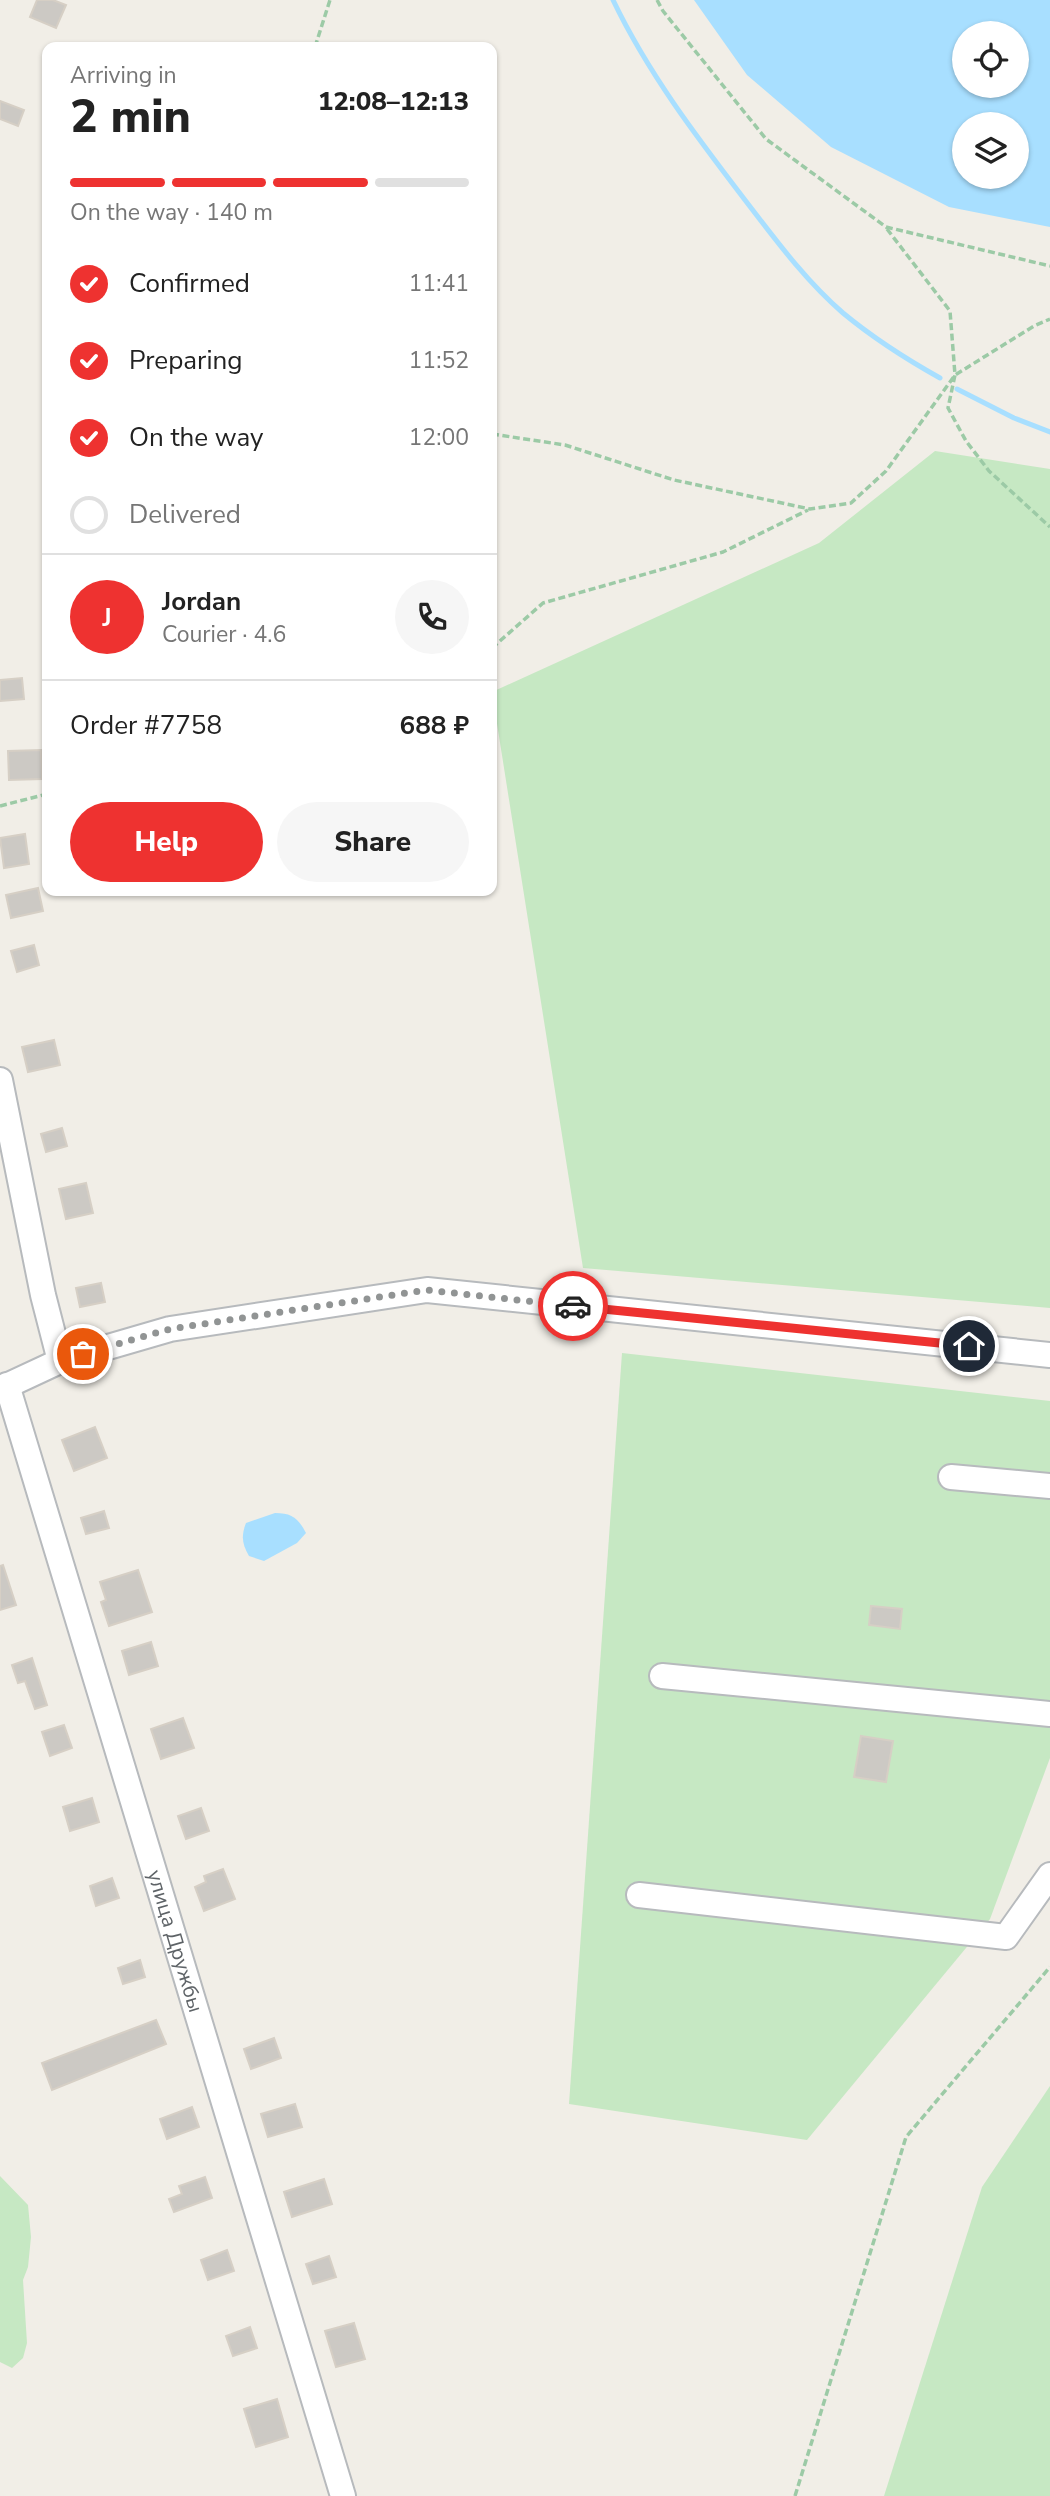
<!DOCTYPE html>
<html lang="en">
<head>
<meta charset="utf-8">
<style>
	body { margin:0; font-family:"Nunito Sans",sans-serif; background:#f6f6f6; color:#222; height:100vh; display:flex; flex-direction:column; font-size:26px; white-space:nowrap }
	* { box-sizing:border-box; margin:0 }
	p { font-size:23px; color:#767676 }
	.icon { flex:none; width:38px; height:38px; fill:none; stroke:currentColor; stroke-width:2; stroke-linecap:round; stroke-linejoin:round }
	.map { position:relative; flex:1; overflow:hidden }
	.panel { position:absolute; left:42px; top:42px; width:455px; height:854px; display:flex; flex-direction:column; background:#fff; border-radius:14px; box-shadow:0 2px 5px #0004 }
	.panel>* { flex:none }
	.fabs { position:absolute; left:952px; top:21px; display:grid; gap:14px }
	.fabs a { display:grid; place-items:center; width:77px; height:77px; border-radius:50%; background:#fff; box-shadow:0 2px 5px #0004; font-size:35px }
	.pin { position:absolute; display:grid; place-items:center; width:60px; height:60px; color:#fff; margin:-30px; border:4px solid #fff; border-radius:50%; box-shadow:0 2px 7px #0007 }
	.courier { position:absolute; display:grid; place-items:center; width:70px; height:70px; margin:-35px; border:5px solid #ee3230; border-radius:50%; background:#fff; color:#222; box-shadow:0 2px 9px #0007 }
	.summary em { font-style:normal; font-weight:800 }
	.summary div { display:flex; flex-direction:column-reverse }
	.summary { display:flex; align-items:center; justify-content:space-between; height:119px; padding:0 28px }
	h1 { font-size:46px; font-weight:800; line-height:52px }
	.bar { display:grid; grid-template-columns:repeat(4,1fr); gap:10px 7px; align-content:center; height:84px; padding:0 28px }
	.bar i { height:9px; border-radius:5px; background:#e0e0e0 }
	.bar .on { background:#ee3230 }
	.bar p { grid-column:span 4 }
	.line { display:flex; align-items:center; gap:18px; padding:0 28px; border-top:2px solid #e0e0e0 }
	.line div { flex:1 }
	.round { display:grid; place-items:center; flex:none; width:74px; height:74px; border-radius:37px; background:#f6f6f6 }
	ol { padding:0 28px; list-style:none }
	li { display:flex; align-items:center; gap:21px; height:77px }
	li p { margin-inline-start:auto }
	li .icon { padding:7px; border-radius:50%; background:#ee3230; color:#fff; stroke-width:4 }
	li:last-child { color:#767676 }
	li i { width:38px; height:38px; border:4px solid #e0e0e0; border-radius:50% }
	.button { display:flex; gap:14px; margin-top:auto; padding:14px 28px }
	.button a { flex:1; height:80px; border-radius:42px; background:#ee3230; color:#fff; font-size:28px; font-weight:800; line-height:80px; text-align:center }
	.button a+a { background:#f6f6f6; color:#222 }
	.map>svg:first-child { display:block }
	.green { fill:#c6e8c3 }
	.water { fill:#a8dfff; fill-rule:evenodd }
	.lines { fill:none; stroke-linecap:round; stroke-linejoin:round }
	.stream { stroke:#a8dfff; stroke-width:5 }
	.building { fill:#ccc9c4; stroke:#d6cfc5; stroke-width:2 }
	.minor-casing { stroke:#b7babd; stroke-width:28 }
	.path { stroke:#9ccaa6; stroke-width:3.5; stroke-dasharray:7 3.5; stroke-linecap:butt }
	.minor { stroke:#fff; stroke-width:24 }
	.done { stroke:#919494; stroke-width:7; stroke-dasharray:0 12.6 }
	.route { stroke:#ee3230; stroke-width:9 }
	.labels { text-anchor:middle; stroke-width:5; stroke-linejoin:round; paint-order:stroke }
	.street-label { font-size:21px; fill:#5e6367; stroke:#fff }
</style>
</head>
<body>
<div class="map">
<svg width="1050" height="2496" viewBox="0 0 1050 2496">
	<rect width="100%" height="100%" fill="#f1eee7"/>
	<g class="green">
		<polygon points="935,451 1050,469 1050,1308 583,1268 492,692 819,543"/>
		<polygon points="622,1353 1050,1401 1050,1758 990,1919 807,2140 569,2104"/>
		<polygon points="1050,2086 1050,2496 884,2496 982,2187"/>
		<polygon points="0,2176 28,2205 31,2237 28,2267 23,2280 27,2343 23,2358 12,2368 0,2362"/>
	</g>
	<g class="water">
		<path d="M694 0H1050V227L949 207 831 147 747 75ZM964 33H1017V86H964ZM964 124H1017V177H964Z"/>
		<path d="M275 1513C292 1513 298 1518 306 1533L297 1543 264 1561 249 1556C242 1544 241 1536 246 1523Z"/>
	</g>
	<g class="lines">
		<g class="stream">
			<path d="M613 0C648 73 696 136 745 200 775 239 805 280 843 313 872 337 906 359 940 378"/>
			<polyline points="957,389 1014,418 1050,432"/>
		</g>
	</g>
	<g class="building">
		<polygon points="37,0 53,0 66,5 56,28 30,17"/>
		<polygon points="0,101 24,110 18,126 0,119"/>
		<polygon points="22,678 24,699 0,701 0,680"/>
		<polygon points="41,750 42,779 9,780 8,751"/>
		<polygon points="25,834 29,864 4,868 0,838"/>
		<polygon points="38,888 43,911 11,918 6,895"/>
		<polygon points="34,945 39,965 17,972 11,951"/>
		<polygon points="54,1040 60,1065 28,1072 22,1047"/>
		<polygon points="62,1128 67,1146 46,1152 41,1134"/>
		<polygon points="86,1183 93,1213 66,1219 59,1189"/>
		<polygon points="101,1283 105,1302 80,1307 76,1288"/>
		<polygon points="95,1427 107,1458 74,1471 62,1440"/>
		<polygon points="104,1511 109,1528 86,1534 81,1518"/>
		<polygon points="3,1565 16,1605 0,1610 0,1566"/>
		<polygon points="138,1570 152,1612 109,1626 101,1602 106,1600 100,1582"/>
		<polygon points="871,1606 902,1609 900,1629 869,1625"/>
		<polygon points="151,1642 158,1666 129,1675 122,1651"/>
		<polygon points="32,1658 47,1705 35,1709 25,1681 18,1683 12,1665"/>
		<polygon points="183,1718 194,1748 161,1759 151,1729"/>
		<polygon points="64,1725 72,1748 50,1756 42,1732"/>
		<polygon points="861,1736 893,1741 886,1782 854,1777"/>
		<polygon points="92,1798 99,1822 70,1831 63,1807"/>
		<polygon points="201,1808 209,1831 186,1839 178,1816"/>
		<polygon points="223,1869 235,1899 204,1911 195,1887 206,1882 204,1876"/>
		<polygon points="112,1878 119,1898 96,1906 90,1886"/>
		<polygon points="140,1960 145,1977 123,1984 118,1968"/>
		<polygon points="156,2020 166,2044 52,2090 42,2063"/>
		<polygon points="274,2038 281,2058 251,2069 244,2049"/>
		<polygon points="295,2104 302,2127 268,2137 261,2114"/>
		<polygon points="192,2107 199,2127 167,2139 160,2119"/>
		<polygon points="205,2177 212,2198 174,2212 169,2199 182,2194 179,2186"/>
		<polygon points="324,2179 332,2204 292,2217 284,2192"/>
		<polygon points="227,2250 234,2271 208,2280 201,2260"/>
		<polygon points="329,2256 336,2277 313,2284 306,2264"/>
		<polygon points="354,2323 365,2359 336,2367 325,2331"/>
		<polygon points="250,2327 257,2348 233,2356 226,2336"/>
		<polygon points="277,2399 288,2437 256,2447 244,2409"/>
	</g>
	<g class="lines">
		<defs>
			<g id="minor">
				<polyline points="0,1080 43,1295 60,1361"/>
				<path id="s1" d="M7 1385 343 2496"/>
				<polyline points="0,1389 60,1361 170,1329 427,1290 1050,1355"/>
				<polyline points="951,1477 1050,1486"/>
				<polyline points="662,1676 1050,1714"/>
				<polyline points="639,1895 1006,1937 1050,1875"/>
			</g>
		</defs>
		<use href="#minor" class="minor-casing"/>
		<g class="path">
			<polyline points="657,0 663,11 766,139 886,227 1050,266"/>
			<polyline points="315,47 330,0"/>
			<polyline points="887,229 950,311 955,375 948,408 966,441 989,471 1050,527"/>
			<polyline points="492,434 565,445 674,480 810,509 851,503 886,471 955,375 1034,326 1050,319"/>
			<polyline points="492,648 543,603 723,552 808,510"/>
			<polyline points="0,806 47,794"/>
			<polyline points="795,2496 906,2137 1050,1967"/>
		</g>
		<use href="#minor" class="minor"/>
	</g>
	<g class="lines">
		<polyline class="done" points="83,1354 170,1329 426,1290 573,1306"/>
		<polyline class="route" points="573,1306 969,1346"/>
	</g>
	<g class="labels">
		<g class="street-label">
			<text dy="7" stroke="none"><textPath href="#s1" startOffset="581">улица Дружбы</textPath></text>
		</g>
	</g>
</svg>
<div class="fabs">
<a><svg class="icon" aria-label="locate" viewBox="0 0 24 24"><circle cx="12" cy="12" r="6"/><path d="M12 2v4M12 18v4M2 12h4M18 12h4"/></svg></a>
<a><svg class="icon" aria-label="layers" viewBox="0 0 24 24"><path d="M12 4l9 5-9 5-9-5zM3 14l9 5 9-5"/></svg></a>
</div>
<div class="pin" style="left:83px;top:1354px;background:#ea580c"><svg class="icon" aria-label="bag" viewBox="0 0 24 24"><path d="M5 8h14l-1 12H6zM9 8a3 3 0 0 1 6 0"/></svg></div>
<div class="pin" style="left:969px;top:1346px;background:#1f2937"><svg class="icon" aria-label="home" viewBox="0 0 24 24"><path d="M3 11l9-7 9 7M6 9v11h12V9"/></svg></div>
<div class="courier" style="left:573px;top:1306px"><svg class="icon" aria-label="car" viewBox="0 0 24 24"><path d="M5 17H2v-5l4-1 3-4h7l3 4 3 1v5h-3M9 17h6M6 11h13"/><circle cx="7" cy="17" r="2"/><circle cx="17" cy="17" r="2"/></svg></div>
<section class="panel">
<div class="summary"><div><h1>2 min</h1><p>Arriving in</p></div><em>12:08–12:13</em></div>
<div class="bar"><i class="on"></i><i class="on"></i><i class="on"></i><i></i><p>On the way · 140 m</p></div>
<ol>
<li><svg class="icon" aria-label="check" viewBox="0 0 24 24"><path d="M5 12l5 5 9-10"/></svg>Confirmed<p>11:41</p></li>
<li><svg class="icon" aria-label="check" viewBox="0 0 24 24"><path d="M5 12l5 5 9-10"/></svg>Preparing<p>11:52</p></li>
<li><svg class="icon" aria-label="check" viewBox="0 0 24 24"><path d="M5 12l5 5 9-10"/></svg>On the way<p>12:00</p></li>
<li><i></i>Delivered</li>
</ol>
<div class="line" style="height:126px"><b class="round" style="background:#ee3230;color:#fff">J</b><div><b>Jordan</b><p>Courier · 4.6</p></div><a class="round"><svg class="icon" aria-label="phone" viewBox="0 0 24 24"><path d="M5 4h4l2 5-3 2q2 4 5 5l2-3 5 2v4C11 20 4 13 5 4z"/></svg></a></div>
<div class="line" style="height:91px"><div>Order #7758</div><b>688 ₽</b></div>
<div class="button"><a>Help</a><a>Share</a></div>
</section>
</div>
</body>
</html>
